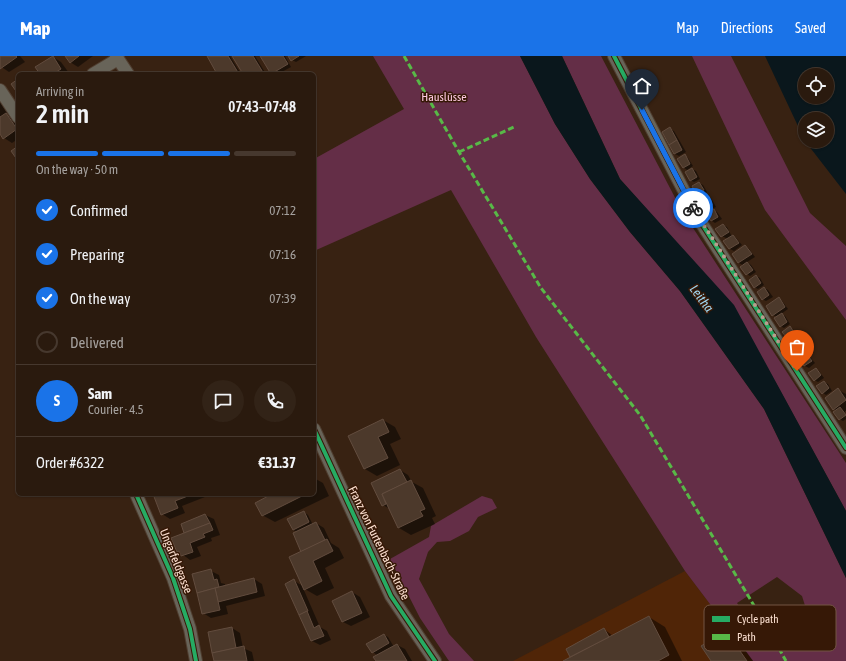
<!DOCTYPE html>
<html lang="en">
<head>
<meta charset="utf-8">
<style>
	body { margin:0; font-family:"Asap Condensed",sans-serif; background:#322317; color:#f1f3f6; height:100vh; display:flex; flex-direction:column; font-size:15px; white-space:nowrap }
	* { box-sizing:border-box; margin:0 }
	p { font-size:13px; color:#a5a19e }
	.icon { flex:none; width:22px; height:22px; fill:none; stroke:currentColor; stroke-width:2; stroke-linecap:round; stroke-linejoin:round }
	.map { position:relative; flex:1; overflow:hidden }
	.sheet { position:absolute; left:16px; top:16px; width:300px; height:424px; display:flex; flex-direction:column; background:#2a1a0e; border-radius:6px; box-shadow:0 1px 3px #0004,0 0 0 1px #46382e }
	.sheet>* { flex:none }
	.buttons { position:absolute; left:798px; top:12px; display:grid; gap:8px }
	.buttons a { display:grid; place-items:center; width:36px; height:36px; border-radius:50%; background:#2a1a0e; box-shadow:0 1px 3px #0004,0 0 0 1px #46382e; font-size:20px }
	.pin { position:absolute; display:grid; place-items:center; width:34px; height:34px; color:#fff; margin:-41px -17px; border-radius:50% 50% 50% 0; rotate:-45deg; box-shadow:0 0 4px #0007 }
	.pin .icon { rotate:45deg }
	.courier { position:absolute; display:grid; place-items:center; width:40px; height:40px; margin:-20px; border:3px solid #1a73e8; border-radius:50%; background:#fff; color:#222; box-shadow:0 1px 5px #0007 }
	.summary em { font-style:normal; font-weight:600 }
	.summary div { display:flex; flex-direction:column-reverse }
	.summary { display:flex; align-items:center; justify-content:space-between; height:68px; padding:0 20px }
	h1 { font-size:26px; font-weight:600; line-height:30px }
	.bar { display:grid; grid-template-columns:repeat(4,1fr); gap:6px 4px; align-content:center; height:48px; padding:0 20px }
	.bar i { height:5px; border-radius:3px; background:#46382e }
	.bar .on { background:#1a73e8 }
	.bar p { grid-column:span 4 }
	.line { display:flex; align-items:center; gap:10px; padding:0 20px; border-top:1px solid #46382e }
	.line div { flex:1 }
	.round { display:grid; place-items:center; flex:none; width:42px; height:42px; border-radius:21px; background:#322317 }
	ol { padding:0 20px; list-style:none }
	li { display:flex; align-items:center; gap:12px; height:44px }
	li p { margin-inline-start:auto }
	li .icon { padding:4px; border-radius:50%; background:#1a73e8; color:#fff; stroke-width:4 }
	li:last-child { color:#a5a19e }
	li i { width:22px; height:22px; border:2px solid #46382e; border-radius:50% }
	header { display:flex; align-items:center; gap:24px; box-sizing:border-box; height:56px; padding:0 20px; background:#1a73e8; color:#fff }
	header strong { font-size:19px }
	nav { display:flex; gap:22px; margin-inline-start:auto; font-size:14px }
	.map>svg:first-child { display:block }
	.built { fill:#502507 }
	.green { fill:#642e47; fill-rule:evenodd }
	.water { fill:#0a171c; fill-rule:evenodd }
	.shadow { fill:#0007 }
	.building { fill:#4c392b; stroke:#624c3e }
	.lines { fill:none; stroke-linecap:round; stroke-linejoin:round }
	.street-casing { stroke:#503e30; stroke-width:14 }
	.street { stroke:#686459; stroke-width:12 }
	.quiet { stroke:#58b947; stroke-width:3; stroke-dasharray:6 3; stroke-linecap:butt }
	.cycleway-casing { stroke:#361806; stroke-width:6 }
	.cycleway { stroke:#26ab63; stroke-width:4 }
	.done { stroke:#b89e8f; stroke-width:4; stroke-dasharray:0 7.2 }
	.route { stroke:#1a73e8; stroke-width:5 }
	.labels { text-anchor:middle; stroke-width:3; stroke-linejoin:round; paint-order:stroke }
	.park-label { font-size:12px; fill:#fec9e1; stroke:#361806 }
	.street-label { font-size:12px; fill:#fde1d2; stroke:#361806 }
	.water-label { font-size:13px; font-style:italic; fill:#9fd5ef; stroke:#361806 }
	.key { fill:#361806; stroke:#725443; stroke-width:1 }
	.key-label { font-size:11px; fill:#fde1d2 }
</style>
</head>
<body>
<header>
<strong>Map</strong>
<nav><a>Map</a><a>Directions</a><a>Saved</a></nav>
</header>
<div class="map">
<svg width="846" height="605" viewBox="0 0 846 605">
	<rect width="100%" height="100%" fill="#382212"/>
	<polygon class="built" points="685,515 753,605 513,605"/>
	<g class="green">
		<path d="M373 0H520L555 68 590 123 630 176 680 235 764 353 846 522V605H753L685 515 536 281 451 134 314 195V103L404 53ZM777 521 802 540 807 556 788 580 795 592 767 593 737 547Z"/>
		<polygon points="562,0 601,0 682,155 846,407 846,455 776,327 666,175 620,123"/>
		<polygon points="692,0 731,0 810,157 846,190 846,264 765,154"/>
		<polygon points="482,440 492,443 497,452 478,461 469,475 450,485 437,486 428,496 419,523 449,578 474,605 449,605 420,562 390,503 429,481 431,470"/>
	</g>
	<g class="water">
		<polygon points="520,0 562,0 620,123 734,249 846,455 846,522 764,353 680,235 630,176 590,123 555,68"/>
		<path d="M765 0H846V138L805 85H827V63H805V85ZM805 19H827V41H805Z"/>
	</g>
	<g class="shadow">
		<polygon points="0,0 20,0 25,6 9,16 0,10"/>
		<polygon points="66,0 93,0 78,11 70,6"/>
		<polygon points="208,0 230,0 241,18 219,18"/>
		<polygon points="234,0 255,0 266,18 244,18"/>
		<polygon points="261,0 285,0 291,11 278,18 272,18"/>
		<polygon points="289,0 306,0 296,6 292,4"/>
		<polygon points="53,1 61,6 69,17 41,18"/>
		<polygon points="0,44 8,56 5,58 14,63 18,69 18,83 12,87 4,82 0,76"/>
		<polygon points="670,73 674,75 686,96 679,100 675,98 663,76"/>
		<polygon points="685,100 688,102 693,110 687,114 683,111"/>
		<polygon points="692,113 696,115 700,123 694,126 690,124"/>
		<polygon points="699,127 703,129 707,136 701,140 697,137"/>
		<polygon points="707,140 711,142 716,151 709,154 705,152"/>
		<polygon points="714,154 717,156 722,163 715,167 712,165"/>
		<polygon points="723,169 727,171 731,179 736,182 742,189 734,195 730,193 725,185 728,183 722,180"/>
		<polygon points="746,191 749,193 755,201 747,206 751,209 756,216 750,220 747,218 744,210 739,207 733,199"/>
		<polygon points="756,220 760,222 764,229 758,233 754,231"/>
		<polygon points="764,232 768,234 773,241 766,245 762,243"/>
		<polygon points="779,242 782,245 788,253 781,258 785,260 790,268 784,272 780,270 777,261 773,259"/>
		<polygon points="790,272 794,274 798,280 792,285 789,283 784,276"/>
		<polygon points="798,285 802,287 806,294 800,298 797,296"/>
		<polygon points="806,299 810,301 815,307 809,312 805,310 800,303"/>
		<polygon points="816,313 819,315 824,322 818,326 814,324"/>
		<polygon points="824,326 828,328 832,335 826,339 823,337"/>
		<polygon points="838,334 846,338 846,355 845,355 846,363 843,365 839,363 837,355 834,353"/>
		<polygon points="383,364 395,371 401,383 390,388 400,409 377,420 365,413 349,381"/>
		<polygon points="400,414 408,419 412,426 423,432 436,460 432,462 435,468 411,479 399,472 390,453 383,449 372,427"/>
		<polygon points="314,422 323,427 329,440 275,466 262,459 275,438 314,438"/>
		<polygon points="155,438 204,438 205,441 182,450 185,457 170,463 162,458"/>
		<polygon points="304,456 308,459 313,469 316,467 324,472 331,487 339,492 344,502 325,512 334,532 317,540 303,532 320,571 327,575 331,584 320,589 312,585 286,528 294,525 303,530 303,496 298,476 293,474"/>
		<polygon points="205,459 214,463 220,479 211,482 212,485 197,491 201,500 190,504 178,495 186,477 182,469"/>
		<polygon points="211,515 219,519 221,527 225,528 225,530 254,523 262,528 265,540 226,550 228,558 211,562 203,557"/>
		<polygon points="352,536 360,541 370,561 351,570 343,566 334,545"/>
		<polygon points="649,561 665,571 682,605 565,605 572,602 567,593 604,573 613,580"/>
		<polygon points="232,572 240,577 243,592 252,596 254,605 215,605"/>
		<polygon points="726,577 738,584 753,605 713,605"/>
		<polygon points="384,579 388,581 394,591 397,589 405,593 412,605 377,605 378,600 373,596"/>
	</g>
	<g class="building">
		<polygon points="0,0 16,0 17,1 0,13"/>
		<polygon points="53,0 61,13 53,18 40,18 35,11"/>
		<polygon points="65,0 79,0 70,7"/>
		<polygon points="207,0 228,0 239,18 217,18"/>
		<polygon points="232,0 253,0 264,18 243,18"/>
		<polygon points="260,0 283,0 288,8 271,18"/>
		<polygon points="288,0 299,0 291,5"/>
		<polygon points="18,23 18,38 11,28"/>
		<polygon points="6,57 17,73 3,83 0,78 0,61"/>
		<polygon points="670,71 677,84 669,89 662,76"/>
		<polygon points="677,84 682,94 674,98 669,89"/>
		<polygon points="18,90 18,105 11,95"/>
		<polygon points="685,98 690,108 683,112 677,103"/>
		<polygon points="692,112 697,121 690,125 685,116"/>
		<polygon points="699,126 704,134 696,138 692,130"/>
		<polygon points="707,139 712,149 705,153 700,143"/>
		<polygon points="714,153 718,161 711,165 706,157"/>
		<polygon points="723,168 729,176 721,181 715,173"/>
		<polygon points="733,179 739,187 729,193 723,185"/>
		<polygon points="745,189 752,198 738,207 732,198"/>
		<polygon points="747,206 753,214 746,219 740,211"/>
		<polygon points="756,219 761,227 754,232 749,224"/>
		<polygon points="764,231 769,239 762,244 757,236"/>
		<polygon points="779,241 785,251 772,260 766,250"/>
		<polygon points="782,257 787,266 780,271 774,262"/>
		<polygon points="790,270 795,278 788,283 782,276"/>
		<polygon points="798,284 803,291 796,297 790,289"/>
		<polygon points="806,297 812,305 804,310 799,303"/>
		<polygon points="816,312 821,319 814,325 808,317"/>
		<polygon points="824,325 829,332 822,338 816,330"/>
		<polygon points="838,332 846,344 833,354 825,342"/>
		<polygon points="840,351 846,359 839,364 833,356"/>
		<polygon points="383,363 389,376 378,381 388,402 364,413 348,380"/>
		<polygon points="400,413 407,426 382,438 386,448 382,450 371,427"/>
		<polygon points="411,424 425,453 420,455 423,460 398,472 382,438"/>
		<polygon points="153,438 193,438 175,445 178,452 161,459"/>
		<polygon points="272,438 306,438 262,460 255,447"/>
		<polygon points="304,455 309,466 293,474 287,463"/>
		<polygon points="205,458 210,467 184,477 181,468"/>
		<polygon points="316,466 325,484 301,496 293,477"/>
		<polygon points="210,467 213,474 203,478 205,481 190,487 193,496 181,500 179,495 177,496 171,482"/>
		<polygon points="327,483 333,495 313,505 322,525 304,534 289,501"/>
		<polygon points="211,513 214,524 217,523 219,531 197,537 192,518"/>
		<polygon points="254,522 257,536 218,546 215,532"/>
		<polygon points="294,523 308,555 299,559 285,528"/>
		<polygon points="215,532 220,554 202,558 197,537"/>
		<polygon points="352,535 362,557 342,566 332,545"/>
		<polygon points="307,555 314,572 319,569 324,580 311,585 299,559"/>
		<polygon points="649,560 669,599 658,605 563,605"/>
		<polygon points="232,571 236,592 212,597 208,576"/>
		<polygon points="604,572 609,581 570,601 566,593"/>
		<polygon points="726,575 747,605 711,605 701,590"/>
		<polygon points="384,578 389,587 372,597 366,588"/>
		<polygon points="397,588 407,605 376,605 373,601"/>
		<polygon points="244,590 247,605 214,605 212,597"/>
	</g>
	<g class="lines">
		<defs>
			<g id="street">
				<polyline points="116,0 128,18"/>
				<polyline points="614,0 698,162 846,392"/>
				<polyline points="93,18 118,3"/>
				<polyline points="0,34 18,61"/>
				<polyline points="314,373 391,540 435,605"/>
				<polyline points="136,438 173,522 190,573 196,605"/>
			</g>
		</defs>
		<use href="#street" class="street-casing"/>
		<use href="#street" class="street"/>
		<g class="quiet">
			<polyline points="404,0 459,96 541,232 640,359 771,578 786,605"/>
			<polyline points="459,96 516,70"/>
		</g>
		<defs>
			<g id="cycleway">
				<polyline points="614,0 698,162 846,392"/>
				<polyline points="314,373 391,540 435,605"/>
				<polyline points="136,438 173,522 190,573 196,605"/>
			</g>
		</defs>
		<use href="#cycleway" class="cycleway-casing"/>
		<use href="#cycleway" class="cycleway"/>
	</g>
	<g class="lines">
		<polyline class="done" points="693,152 797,315"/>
		<polyline class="route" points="642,54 693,152"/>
	</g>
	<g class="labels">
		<g class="park-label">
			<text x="444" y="45">Hauslüsse</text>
		</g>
		<g class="street-label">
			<text transform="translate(379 487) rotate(64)" y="4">Franz von Furtenbach-Straße</text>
			<text transform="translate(176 505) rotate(68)" y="4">Ungarfeldgasse</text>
		</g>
		<g class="water-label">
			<text transform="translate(702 242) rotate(53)" y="5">Leitha</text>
		</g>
	</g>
	<rect x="704" y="549" width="132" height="46" rx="6" class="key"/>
	<rect x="712" y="560" width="18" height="6" fill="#26ab63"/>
	<rect x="712" y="578" width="18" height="6" fill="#58b947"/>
	<g class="key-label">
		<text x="737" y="567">Cycle path</text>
		<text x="737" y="585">Path</text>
	</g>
</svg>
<div class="buttons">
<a><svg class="icon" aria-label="locate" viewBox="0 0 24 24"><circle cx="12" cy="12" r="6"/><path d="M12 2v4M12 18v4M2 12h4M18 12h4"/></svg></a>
<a><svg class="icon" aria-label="layers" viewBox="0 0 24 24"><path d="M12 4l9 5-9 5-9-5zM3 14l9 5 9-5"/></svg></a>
</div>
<div class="pin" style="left:797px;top:315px;background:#ea580c"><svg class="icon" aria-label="bag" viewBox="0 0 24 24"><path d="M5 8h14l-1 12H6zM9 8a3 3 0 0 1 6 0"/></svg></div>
<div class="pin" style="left:642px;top:54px;background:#1f2937"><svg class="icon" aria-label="home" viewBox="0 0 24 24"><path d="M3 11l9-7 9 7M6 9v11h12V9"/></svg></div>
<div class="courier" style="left:693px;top:152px"><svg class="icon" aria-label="bike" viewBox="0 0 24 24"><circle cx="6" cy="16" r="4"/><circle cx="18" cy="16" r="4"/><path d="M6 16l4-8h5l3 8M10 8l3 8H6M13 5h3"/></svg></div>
<section class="sheet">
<div class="summary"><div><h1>2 min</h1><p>Arriving in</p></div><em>07:43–07:48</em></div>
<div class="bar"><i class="on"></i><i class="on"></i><i class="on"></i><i></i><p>On the way · 50 m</p></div>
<ol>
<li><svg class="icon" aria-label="check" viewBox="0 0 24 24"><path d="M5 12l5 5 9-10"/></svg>Confirmed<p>07:12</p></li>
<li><svg class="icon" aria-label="check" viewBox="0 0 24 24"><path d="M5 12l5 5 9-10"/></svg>Preparing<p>07:16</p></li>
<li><svg class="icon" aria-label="check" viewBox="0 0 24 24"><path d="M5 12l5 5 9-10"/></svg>On the way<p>07:39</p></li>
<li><i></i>Delivered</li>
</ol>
<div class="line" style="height:72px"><b class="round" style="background:#1a73e8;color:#fff">S</b><div><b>Sam</b><p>Courier · 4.5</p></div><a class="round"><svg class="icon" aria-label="chat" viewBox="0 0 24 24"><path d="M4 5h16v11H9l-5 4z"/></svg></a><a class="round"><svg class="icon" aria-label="phone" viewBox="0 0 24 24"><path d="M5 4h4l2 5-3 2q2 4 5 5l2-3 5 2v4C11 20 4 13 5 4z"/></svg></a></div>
<div class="line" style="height:52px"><div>Order #6322</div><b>€31.37</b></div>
</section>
</div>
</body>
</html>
